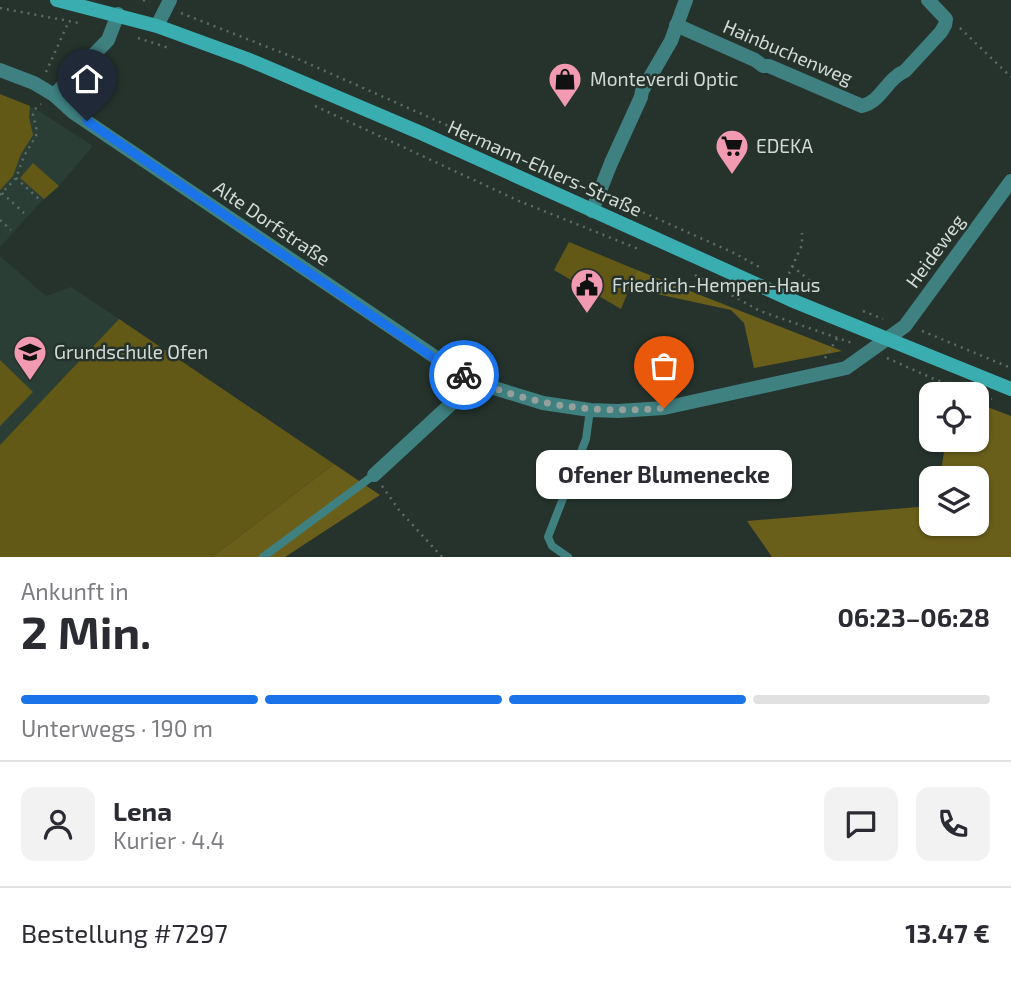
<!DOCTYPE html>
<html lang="de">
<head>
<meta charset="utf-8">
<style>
	body { margin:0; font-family:"Exo 2",sans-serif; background:#f2f2f3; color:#2b2b33; height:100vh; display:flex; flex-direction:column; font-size:26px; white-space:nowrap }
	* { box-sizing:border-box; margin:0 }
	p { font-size:23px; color:#7c7c81 }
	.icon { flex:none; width:38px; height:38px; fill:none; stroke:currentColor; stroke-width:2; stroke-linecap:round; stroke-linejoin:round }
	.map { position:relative; height:557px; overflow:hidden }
	.drawer { display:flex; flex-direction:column; background:#fff; flex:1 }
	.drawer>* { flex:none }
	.buttons { position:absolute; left:919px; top:382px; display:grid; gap:14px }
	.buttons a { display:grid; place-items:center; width:70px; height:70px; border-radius:14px; background:#fff; box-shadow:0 2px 5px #0004; font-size:35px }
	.pin { position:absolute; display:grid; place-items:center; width:60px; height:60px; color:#fff; margin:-72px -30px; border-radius:50% 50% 50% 0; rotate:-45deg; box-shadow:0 0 7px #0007 }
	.pin .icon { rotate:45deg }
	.courier { position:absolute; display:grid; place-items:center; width:70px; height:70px; margin:-35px; border:5px solid #1a73e8; border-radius:50%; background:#fff; color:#222; box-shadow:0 2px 9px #0007 }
	.bubble { position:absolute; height:49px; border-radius:14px; background:#fff; box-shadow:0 2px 5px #0004; font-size:23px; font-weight:700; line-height:49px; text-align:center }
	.head em { font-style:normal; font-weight:700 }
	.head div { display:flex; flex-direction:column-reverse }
	.head { display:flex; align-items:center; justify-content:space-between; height:119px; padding:0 21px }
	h1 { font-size:46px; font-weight:700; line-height:52px }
	.bar { display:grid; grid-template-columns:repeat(4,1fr); gap:10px 7px; align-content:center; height:84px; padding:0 21px }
	.bar i { height:9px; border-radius:5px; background:#e1e1e2 }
	.bar .selected { background:#1a73e8 }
	.bar p { grid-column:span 4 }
	.line { display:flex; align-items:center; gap:18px; padding:0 21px; border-top:2px solid #e1e1e2 }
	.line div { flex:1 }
	.round { display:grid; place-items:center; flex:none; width:74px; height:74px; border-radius:14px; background:#f2f2f3 }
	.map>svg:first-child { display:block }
	.built { fill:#2a3e35 }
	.green { fill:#635917 }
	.forest { fill:#6a5f1a }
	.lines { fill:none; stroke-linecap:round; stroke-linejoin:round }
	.path { stroke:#606b66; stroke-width:2.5; stroke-dasharray:2 5; stroke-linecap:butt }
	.lane { stroke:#3f8081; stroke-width:8 }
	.street { stroke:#3f8081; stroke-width:14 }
	.secondary { stroke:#3aadb0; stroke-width:14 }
	.done { stroke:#96a09b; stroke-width:7; stroke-dasharray:0 12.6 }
	.route { stroke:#1a73e8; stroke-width:9 }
	.labels { text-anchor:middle; stroke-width:5; stroke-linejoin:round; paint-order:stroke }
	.street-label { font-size:19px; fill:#d2dad6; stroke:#26332d }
	.poi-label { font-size:19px; fill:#d2dad6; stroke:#26332d; text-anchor:start }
</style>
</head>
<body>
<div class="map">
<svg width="1011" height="557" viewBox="0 0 1011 557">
	<rect width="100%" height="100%" fill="#26332d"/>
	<g class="built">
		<polygon points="0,94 39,111 93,146 59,186 39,204 0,247"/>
		<polygon points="0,256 46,296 71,287 119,319 0,445"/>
	</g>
	<g class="green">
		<polygon points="0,94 30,106 29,117 33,135 21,154 13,176 0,190"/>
		<polygon points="33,163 59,186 44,199 20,178"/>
		<polygon points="569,242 637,270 621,309 554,270"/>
		<polygon points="119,319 334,464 212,557 0,557 0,445"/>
		<polygon points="0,360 33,392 0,426"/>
	</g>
	<g class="forest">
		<polygon points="637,270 842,351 754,368 744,323 731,310 629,288"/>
		<polygon points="977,403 1011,416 1011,557 772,557 747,521 931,506 931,523 976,523 976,478 940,478 946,439 976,439"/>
		<polygon points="334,464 380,495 285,557 212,557"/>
	</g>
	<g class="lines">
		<g class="path">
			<polyline points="143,0 150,2"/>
			<polyline points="0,8 79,23"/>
			<polyline points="181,13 298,59 586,187"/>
			<polyline points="960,28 1011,77"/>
			<polyline points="138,38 169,48"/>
			<polyline points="46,72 69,21"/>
			<polyline points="315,106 519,201 641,250"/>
			<polyline points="16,178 40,200"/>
			<polyline points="2,193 24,213"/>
			<polyline points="0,195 16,178 24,156 36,136 37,131 33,115 35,109 41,104"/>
			<polyline points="611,198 734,253 761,268"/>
			<polyline points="0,220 11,230"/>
			<polyline points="792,266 814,284 816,293"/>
			<polyline points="695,275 760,311 855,344"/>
			<polyline points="786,280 802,245 802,233"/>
			<polyline points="863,311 883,319"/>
			<polyline points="922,331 1011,368"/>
			<polyline points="825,358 838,337"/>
			<polyline points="887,358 934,379 992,399"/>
			<polyline points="382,486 399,510 442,557"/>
		</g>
		<g class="lane">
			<polyline points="263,557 374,475"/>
			<polyline points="568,557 552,546 548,537 586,439 590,410"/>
		</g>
		<g class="street">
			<path d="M676 25 755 60 763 66H769L862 106C881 102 887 78 905 71L941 32 945 25 946 19 928 0"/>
			<polyline points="157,26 170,0"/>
			<polyline points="0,70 34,83 54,95 74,113 453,369 491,387 543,403 590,410 618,411 664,408 846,368 905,326 1011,181"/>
			<polyline points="54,95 108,40 118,14"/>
			<polyline points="592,211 611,163 641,97 642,91 671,41 686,0"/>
			<polyline points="374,475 464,392 471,378"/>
		</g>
		<polyline class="secondary" points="57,0 157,26 247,59 421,133 796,302 1011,389"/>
	</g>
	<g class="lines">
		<path class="done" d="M464 375C526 406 595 414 664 408"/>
		<polyline class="route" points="87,121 437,360 464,375"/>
	</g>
	<defs>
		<symbol id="shop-pin" viewBox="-11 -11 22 30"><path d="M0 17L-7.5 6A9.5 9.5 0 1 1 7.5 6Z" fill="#f19ab1" stroke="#26332d"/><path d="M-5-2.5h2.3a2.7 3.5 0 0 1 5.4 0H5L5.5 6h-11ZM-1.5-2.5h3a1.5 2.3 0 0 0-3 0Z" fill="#111"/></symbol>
		<symbol id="supermarket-pin" viewBox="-11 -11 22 30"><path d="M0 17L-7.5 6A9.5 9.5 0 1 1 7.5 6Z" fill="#f19ab1" stroke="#26332d"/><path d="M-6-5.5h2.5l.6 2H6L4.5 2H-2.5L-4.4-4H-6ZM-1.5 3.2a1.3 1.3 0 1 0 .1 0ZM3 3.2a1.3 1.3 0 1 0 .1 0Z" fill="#111"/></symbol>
		<symbol id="civic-pin" viewBox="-11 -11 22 30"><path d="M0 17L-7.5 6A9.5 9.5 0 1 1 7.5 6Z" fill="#f19ab1" stroke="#26332d"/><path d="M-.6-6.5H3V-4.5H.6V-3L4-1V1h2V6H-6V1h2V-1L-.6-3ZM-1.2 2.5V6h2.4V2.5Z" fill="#111"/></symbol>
		<symbol id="school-pin" viewBox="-11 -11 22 30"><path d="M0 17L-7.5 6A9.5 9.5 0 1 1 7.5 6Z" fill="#f19ab1" stroke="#26332d"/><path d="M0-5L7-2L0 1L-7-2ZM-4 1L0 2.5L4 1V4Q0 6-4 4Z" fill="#111"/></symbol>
	</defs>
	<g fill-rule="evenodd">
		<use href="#shop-pin" x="546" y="60" width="38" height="52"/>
		<use href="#supermarket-pin" x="713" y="127" width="38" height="52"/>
		<use href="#civic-pin" x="568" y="266" width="38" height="52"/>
		<use href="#school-pin" x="11" y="333" width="38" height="52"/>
	</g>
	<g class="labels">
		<g class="street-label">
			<text transform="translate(788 52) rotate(23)" y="7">Hainbuchenweg</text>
			<text transform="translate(545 168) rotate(24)" y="7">Hermann-Ehlers-Straße</text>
			<text transform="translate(272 223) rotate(34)" y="7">Alte Dorfstraße</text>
			<text transform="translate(935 251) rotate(-54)" y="7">Heideweg</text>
		</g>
		<g class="poi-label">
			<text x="590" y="86">Monteverdi Optic</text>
			<text x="756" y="153">EDEKA</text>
			<text x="612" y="292">Friedrich-Hempen-Haus</text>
			<text x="54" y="359">Grundschule Ofen</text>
		</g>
	</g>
</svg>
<div class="buttons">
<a><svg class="icon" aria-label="locate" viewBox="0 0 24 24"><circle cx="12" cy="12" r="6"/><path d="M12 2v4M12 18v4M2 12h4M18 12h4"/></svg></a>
<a><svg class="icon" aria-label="layers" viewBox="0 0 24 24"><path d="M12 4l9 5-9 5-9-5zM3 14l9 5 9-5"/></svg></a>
</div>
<div class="pin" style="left:664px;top:408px;background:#ea580c"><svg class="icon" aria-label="bag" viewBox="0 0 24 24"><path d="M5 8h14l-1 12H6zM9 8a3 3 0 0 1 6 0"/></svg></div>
<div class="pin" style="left:87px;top:121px;background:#1f2937"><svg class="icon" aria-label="home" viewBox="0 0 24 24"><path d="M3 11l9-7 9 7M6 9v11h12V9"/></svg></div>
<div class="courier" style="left:464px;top:375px"><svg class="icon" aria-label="bike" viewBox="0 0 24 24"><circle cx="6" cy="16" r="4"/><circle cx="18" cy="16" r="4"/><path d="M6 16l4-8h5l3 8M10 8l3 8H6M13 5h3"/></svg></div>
<div class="bubble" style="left:536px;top:450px;width:256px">Ofener Blumenecke</div>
</div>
<section class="drawer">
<div class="head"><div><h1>2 Min.</h1><p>Ankunft in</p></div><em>06:23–06:28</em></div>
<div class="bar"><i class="selected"></i><i class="selected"></i><i class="selected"></i><i></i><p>Unterwegs · 190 m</p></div>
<div class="line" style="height:126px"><a class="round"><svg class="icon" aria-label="person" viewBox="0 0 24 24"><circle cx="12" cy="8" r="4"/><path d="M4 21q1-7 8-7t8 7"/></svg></a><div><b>Lena</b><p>Kurier · 4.4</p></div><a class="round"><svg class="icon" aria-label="chat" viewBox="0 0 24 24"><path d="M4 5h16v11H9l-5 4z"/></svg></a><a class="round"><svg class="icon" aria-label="phone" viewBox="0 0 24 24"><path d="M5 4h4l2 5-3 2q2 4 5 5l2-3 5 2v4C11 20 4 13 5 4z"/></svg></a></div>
<div class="line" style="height:91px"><div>Bestellung #7297</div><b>13.47 €</b></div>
</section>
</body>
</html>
